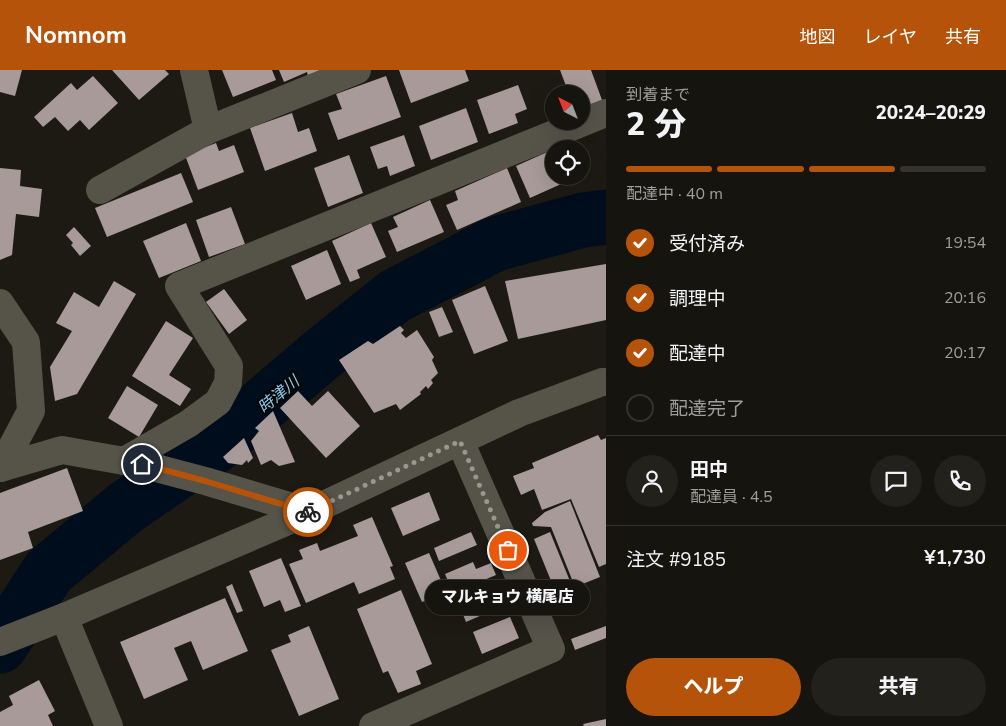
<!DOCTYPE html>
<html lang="ja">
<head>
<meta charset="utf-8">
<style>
	body { margin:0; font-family:"Nunito Sans","Noto Sans JP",sans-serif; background:#23211c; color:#f1f3f6; height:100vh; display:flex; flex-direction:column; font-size:19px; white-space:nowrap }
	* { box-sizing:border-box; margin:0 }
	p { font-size:16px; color:#9e9e9e }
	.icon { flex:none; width:28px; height:28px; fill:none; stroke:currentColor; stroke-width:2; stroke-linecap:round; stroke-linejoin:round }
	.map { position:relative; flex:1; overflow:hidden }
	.panel { display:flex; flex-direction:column; background:#16140e; width:400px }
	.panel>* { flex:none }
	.needle { width:32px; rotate:318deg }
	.controls { position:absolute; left:545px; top:15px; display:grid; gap:10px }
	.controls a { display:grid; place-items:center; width:45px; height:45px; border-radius:50%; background:#16140e; box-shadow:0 5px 20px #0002,0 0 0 1px #35332e; font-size:25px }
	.pin { position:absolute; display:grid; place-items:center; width:42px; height:42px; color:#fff; margin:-21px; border:2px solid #fff; border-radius:50%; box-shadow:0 1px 5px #0007 }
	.courier { position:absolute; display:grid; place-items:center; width:50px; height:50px; margin:-25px; border:4px solid #b45309; border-radius:50%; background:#fff; color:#222; box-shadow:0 1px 6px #0007 }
	.bubble { position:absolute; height:35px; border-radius:18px; background:#16140e; box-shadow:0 5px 20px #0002,0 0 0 1px #35332e; font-size:16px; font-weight:800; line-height:35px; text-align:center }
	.overview em { font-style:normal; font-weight:800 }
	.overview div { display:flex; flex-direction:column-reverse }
	.overview { display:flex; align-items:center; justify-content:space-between; height:85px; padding:0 20px }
	h1 { font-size:32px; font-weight:800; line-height:38px }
	.bar { display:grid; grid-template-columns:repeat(4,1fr); gap:8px 5px; align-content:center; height:60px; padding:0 20px }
	.bar i { height:6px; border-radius:4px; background:#35332e }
	.bar .on { background:#b45309 }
	.bar p { grid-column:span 4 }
	.line { display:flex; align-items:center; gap:12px; padding:0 20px; border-top:1px solid #35332e }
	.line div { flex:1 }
	.round { display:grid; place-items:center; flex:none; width:52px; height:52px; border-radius:26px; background:#23211c }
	ol { padding:0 20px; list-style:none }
	li { display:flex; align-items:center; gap:15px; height:55px }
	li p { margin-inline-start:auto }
	li .icon { padding:5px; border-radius:50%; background:#b45309; color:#fff; stroke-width:4 }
	li:last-child { color:#9e9e9e }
	li i { width:28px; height:28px; border:2px solid #35332e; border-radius:50% }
	.primary-button { display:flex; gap:10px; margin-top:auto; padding:10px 20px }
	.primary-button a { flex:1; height:58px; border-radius:30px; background:#b45309; color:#fff; font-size:20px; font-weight:800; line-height:58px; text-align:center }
	.primary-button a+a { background:#23211c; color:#f1f3f6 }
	header { display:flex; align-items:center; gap:30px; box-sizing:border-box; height:70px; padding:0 25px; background:#b45309; color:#fff }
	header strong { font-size:24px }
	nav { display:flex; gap:28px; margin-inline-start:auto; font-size:18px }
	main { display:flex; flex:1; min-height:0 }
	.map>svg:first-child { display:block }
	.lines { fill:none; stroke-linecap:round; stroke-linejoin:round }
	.river { stroke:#000d1c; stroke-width:55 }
	.building { fill:#a79a98 }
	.minor { stroke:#565349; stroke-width:28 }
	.done { stroke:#999790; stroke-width:5; stroke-dasharray:0 9 }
	.route { stroke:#b45309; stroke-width:6 }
	.labels { text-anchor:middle; stroke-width:5; stroke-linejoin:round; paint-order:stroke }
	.water-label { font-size:16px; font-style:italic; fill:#89c7f0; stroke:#070604 }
</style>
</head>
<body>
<header>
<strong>Nomnom</strong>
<nav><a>地図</a><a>レイヤ</a><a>共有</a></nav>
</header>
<main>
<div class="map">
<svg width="606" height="656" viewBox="0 0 606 656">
	<rect width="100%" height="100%" fill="#1d1a13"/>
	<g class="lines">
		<polyline class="river" points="0,576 49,501 125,438 214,377 321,285 395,226 495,174 583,150 606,147"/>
	</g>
	<g class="building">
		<polygon points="0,0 22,0 15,26 0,22"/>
		<polygon points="112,0 165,0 169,4 139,30"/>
		<polygon points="222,0 272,0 276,10 233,27"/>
		<polygon points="279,0 322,0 308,6 307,2 284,12"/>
		<polygon points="399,0 465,0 469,11 411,33"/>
		<polygon points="560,0 591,0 602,30 581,38 581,24 569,24"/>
		<polygon points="93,6 118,33 89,60 80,50 68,61 55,47 43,57 34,47 71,13 77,20"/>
		<polygon points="386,6 401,47 338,70 328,43 342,39 336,24"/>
		<polygon points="518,15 527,39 515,44 518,53 489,64 477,30"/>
		<polygon points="466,38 478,72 431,90 419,56"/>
		<polygon points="292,43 298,62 309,58 317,81 265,101 250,58"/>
		<polygon points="404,65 415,96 390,106 387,96 378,99 370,77"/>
		<polygon points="216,73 219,81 234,75 244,102 198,120 185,85"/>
		<polygon points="554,79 554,106 579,106 530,128 516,96"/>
		<polygon points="349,85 363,123 328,137 314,98"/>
		<polygon points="0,98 21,100 20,116 42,119 39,147 16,144 12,185 0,190"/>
		<polygon points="507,98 521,132 457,160 446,135 458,130 455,121"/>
		<polygon points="181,103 193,132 107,167 95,138"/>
		<polygon points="430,130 444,162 397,182 388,161 398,157 393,147"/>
		<polygon points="231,137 245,174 209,187 196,150"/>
		<polygon points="186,153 201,191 159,208 143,171"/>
		<polygon points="371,153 386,187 357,200 360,208 350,212 332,171"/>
		<polygon points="74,157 91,176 80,186 71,175 73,173 66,165"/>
		<polygon points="327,180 341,214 306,230 291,196"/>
		<polygon points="606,194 606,250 518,269 505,211"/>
		<polygon points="114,211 136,224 77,324 55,331 50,297 72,261 56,253 74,222 99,237"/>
		<polygon points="485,216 508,271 474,284 452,230"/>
		<polygon points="224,219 247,250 229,264 206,232"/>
		<polygon points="442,237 453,262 439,267 429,242"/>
		<polygon points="166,251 193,268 169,305 191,319 180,336 132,306"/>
		<polygon points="400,256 404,260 401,263 406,268 417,260 434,287 432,290 438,303 431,310 433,313 428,319 426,316 420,322 421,324 400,340 396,334 374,343 339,290 368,271 373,274"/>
		<polygon points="127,316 158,335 139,367 108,348"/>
		<polygon points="298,321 312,336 328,321 360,356 326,388 280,338"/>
		<polygon points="273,341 295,392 279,396 271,390 261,395 251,371 259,361 255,358"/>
		<polygon points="598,365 601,370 606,368 606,494 599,497 571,429 542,440 534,419 521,425 513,406 534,398 532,393"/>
		<polygon points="244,368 253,388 248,393 247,390 242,395 228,393 223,387"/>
		<polygon points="67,398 83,441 28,462 33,478 0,490 0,423"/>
		<polygon points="429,422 440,450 403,466 391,438"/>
		<polygon points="570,431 600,507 575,517 551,457 533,456 532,453 545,442"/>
		<polygon points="372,447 393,496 390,497 395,509 359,524 354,512 306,533 289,494 303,489 299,480 317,473 320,481 358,466 353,455"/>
		<polygon points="471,462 477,475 439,491 434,478"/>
		<polygon points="550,462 574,521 558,528 534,469"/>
		<polygon points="429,483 446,522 422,532 405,493"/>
		<polygon points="281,488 301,536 285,542 280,530 264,537 249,501"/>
		<polygon points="473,492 476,499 491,493 496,505 453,523 445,504"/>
		<polygon points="232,514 243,541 237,543 226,517"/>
		<polygon points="401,520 432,594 416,601 421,614 398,623 388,601 383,603 357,539"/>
		<polygon points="499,521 505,535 466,552 460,537"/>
		<polygon points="588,524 590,528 566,538 564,534"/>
		<polygon points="225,528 248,581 203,600 191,571 174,578 188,610 144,629 120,572"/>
		<polygon points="510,547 519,568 482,584 473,562"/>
		<polygon points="309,556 339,629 299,646 271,580 291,572 288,565"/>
		<polygon points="606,556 606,568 575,580 571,569"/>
		<polygon points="39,610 55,641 48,645 53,656 0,656 0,642 13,635 9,626"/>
		<polygon points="606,649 606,656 584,656 583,654"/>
	</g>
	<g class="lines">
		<g class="minor">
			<polyline points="194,0 208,60"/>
			<polyline points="100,120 208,60 357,0"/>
			<polyline points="0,233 26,272 31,341 1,398"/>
			<polyline points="124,391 188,354 218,332 228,313 229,296 179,216 606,43"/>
			<polyline points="0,398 62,380 141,394 205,411 309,442"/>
			<polyline points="64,547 109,656"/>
			<polyline points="0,572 64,547 309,442 519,343 602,312 606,312"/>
			<polyline points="373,656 551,579 460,371"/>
		</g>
	</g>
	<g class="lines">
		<polyline class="done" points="308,442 460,371 508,480"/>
		<polyline class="route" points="142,394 205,411 308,442"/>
	</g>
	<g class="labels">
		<g class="water-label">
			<text transform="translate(278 324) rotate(-40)" y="6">時津川</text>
		</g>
	</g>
</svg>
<div class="controls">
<a><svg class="needle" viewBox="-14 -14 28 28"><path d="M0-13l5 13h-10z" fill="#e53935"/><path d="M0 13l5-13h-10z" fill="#9e9e9e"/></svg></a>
<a><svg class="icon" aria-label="locate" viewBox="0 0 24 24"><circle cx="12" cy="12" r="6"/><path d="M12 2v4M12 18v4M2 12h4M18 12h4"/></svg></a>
</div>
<div class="pin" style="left:508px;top:480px;background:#ea580c"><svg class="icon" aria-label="bag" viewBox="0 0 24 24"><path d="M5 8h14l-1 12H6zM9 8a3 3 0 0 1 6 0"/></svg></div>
<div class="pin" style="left:142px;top:394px;background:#1f2937"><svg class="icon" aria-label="home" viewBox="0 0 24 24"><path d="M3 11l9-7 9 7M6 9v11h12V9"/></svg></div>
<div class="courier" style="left:308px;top:442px"><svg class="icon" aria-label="bike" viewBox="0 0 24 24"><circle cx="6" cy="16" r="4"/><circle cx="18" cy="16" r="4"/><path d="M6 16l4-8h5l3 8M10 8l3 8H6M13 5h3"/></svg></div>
<div class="bubble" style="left:425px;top:510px;width:165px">マルキョウ 横尾店</div>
</div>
<section class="panel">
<div class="overview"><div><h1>2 分</h1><p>到着まで</p></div><em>20:24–20:29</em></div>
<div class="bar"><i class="on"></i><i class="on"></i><i class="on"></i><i></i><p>配達中 · 40 m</p></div>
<ol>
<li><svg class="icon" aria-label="check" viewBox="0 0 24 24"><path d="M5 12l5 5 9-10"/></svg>受付済み<p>19:54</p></li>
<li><svg class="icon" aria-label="check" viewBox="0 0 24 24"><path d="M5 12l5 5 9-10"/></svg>調理中<p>20:16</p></li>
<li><svg class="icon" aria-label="check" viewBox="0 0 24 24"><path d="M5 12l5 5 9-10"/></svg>配達中<p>20:17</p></li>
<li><i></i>配達完了</li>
</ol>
<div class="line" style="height:90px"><a class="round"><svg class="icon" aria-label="person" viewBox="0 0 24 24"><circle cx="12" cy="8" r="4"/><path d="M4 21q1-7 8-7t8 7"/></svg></a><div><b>田中</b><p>配達員 · 4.5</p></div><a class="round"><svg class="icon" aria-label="chat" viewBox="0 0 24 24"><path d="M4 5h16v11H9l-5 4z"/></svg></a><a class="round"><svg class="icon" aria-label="phone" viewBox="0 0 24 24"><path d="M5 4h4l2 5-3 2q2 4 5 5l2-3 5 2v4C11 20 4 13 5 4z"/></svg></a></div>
<div class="line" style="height:65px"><div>注文 #9185</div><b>¥1,730</b></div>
<div class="primary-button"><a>ヘルプ</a><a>共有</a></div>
</section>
</main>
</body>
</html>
